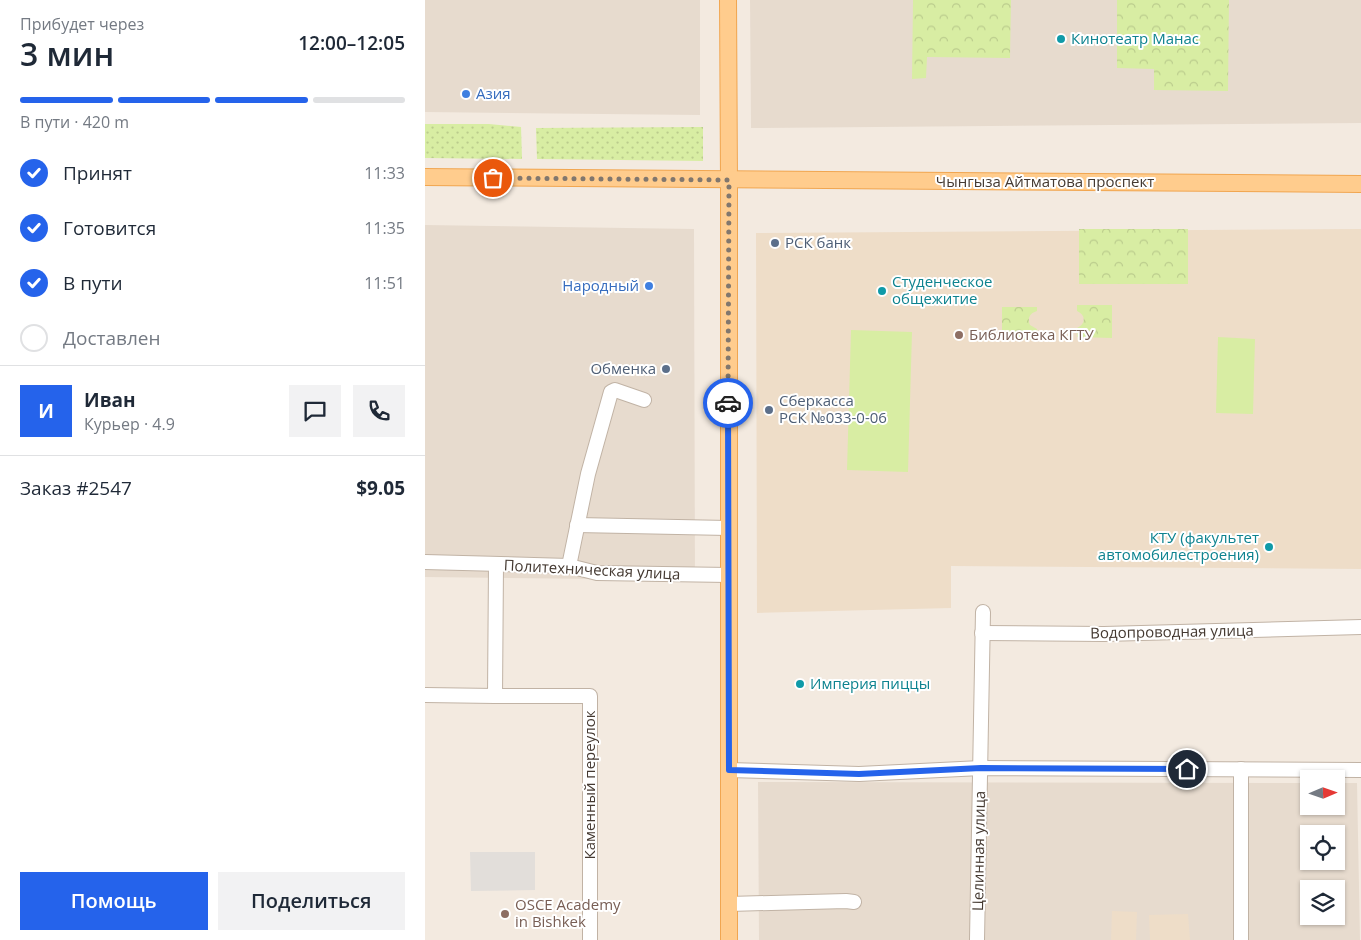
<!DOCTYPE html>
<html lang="ru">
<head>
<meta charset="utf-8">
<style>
	body { margin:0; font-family:"Open Sans",sans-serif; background:#f2f2f3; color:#1f2937; height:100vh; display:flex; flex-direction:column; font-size:19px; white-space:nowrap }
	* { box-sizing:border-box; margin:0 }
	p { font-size:16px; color:#747a83 }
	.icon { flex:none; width:28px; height:28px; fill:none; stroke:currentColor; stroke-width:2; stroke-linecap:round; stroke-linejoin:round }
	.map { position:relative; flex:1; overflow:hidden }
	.sheet { display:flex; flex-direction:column; background:#fff; width:425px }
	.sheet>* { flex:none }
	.needle { width:32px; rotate:88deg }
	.tools { position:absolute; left:875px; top:770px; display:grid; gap:10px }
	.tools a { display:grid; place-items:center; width:45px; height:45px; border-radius:0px; background:#fff; box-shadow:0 1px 4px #0004; font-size:25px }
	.pin { position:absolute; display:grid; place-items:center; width:42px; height:42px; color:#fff; margin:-21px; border:2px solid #fff; border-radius:50%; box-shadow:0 1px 5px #0007 }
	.courier { position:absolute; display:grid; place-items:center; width:50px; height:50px; margin:-25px; border:4px solid #2563eb; border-radius:50%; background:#fff; color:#222; box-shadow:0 1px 6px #0007 }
	.overview em { font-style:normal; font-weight:600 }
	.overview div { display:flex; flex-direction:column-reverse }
	.overview { display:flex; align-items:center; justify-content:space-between; height:85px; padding:0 20px }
	h1 { font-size:32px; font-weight:600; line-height:38px }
	.bar { display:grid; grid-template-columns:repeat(4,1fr); gap:8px 5px; align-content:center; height:60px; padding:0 20px }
	.bar i { height:6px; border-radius:4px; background:#e0e1e3 }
	.bar .selected { background:#2563eb }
	.bar p { grid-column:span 4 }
	.line { display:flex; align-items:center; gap:12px; padding:0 20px; border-top:1px solid #e0e1e3 }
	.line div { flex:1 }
	.round { display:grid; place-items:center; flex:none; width:52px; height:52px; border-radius:0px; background:#f2f2f3 }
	ol { padding:0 20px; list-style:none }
	li { display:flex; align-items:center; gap:15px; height:55px }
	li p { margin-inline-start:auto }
	li .icon { padding:5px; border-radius:50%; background:#2563eb; color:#fff; stroke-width:4 }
	li:last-child { color:#747a83 }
	li i { width:28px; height:28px; border:2px solid #e0e1e3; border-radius:50% }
	.action { display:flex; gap:10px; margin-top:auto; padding:10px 20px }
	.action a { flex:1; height:58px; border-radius:0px; background:#2563eb; color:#fff; font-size:20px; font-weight:600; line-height:58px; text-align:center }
	.action a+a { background:#f2f2f3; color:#1f2937 }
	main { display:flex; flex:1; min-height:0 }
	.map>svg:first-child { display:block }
	.residential { fill:#e7dbce; fill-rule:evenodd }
	.education { fill:#eeddc8 }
	.green { fill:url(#green-dots) }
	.forest { fill:url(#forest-crowns) }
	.pitch { fill:#d8eda3 }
	.parking { fill:#e2deda }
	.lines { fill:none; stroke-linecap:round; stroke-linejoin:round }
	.minor-casing { stroke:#c1b3a5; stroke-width:16 }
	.major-casing { stroke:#f1a650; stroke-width:18 }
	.minor { stroke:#fff; stroke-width:14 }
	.major { stroke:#ffcc8d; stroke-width:16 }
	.done { stroke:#81776e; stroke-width:5; stroke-dasharray:0 9 }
	.route { stroke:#2563eb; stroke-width:6 }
	.culture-dot { fill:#0f9aa8; stroke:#fff; stroke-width:2 }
	.shop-dot { fill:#3f7fe0; stroke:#fff; stroke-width:2 }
	.service-dot { fill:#5c6f8a; stroke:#fff; stroke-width:2 }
	.education-dot { fill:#8d6e63; stroke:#fff; stroke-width:2 }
	.labels { text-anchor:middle; stroke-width:4; stroke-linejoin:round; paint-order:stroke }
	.culture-label { font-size:15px; fill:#0d838f; stroke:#fff; text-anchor:start }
	.shop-label { font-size:15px; fill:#366cbe; stroke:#fff; text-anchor:start }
	.street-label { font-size:15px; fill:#443931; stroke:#fff }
	.service-label { font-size:15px; fill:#4e5e75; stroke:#fff; text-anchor:start }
	.education-label { font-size:15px; fill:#785e54; stroke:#fff; text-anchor:start }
</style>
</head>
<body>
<main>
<section class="sheet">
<div class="overview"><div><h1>3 мин</h1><p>Прибудет через</p></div><em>12:00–12:05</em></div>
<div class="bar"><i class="selected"></i><i class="selected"></i><i class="selected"></i><i></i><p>В пути · 420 m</p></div>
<ol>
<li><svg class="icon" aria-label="check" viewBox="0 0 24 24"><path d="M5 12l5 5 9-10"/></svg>Принят<p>11:33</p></li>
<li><svg class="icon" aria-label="check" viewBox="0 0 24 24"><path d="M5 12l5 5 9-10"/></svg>Готовится<p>11:35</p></li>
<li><svg class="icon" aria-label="check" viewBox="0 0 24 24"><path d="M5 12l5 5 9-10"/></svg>В пути<p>11:51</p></li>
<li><i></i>Доставлен</li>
</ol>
<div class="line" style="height:90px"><b class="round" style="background:#2563eb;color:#fff">И</b><div><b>Иван</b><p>Курьер · 4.9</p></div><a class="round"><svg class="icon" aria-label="chat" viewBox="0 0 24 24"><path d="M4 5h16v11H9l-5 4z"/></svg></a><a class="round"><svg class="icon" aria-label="phone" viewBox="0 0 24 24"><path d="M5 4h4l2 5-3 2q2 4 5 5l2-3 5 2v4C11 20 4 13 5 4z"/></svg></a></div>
<div class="line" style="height:65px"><div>Заказ #2547</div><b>$9.05</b></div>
<div class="action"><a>Помощь</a><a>Поделиться</a></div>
</section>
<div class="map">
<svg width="936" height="940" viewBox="0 0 936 940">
	<defs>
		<pattern id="green-dots" width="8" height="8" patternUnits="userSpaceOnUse" patternTransform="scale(1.25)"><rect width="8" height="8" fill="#d8eda3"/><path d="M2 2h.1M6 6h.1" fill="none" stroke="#bbcc8d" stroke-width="1.8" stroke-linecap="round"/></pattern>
		<pattern id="forest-crowns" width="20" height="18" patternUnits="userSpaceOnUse" patternTransform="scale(1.25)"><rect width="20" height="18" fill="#d8eda3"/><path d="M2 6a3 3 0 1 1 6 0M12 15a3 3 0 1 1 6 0" fill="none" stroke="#bbcc8d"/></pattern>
	</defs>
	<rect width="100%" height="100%" fill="#f3eae0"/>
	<g class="residential">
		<polygon points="0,0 275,0 275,115 0,112"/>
		<polygon points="325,0 936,0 936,123 326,128"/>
		<polygon points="0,225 269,229 270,580 0,577"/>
		<path d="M333 782 884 783V806H911V783H932L935 940H334ZM884 834H911V861H884ZM884 889H911V916H884Z"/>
	</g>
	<g class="education">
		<polygon points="936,229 936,569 526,566 526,608 332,613 331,233"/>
		<polygon points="687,911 712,912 711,940 686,940"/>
		<polygon points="763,914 765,940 725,940 724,915"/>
	</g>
	<g class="green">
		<polygon points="0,124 64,124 96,127 97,159 0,158"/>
		<polygon points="278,127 278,161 112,159 111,128"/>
	</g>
	<g class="forest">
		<polygon points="488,0 586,0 585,58 502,57 501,78 487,79"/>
		<polygon points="692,0 804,0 803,91 729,90 729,69 692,68"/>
		<rect x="654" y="229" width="109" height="55"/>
		<path d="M652 305H687V338L652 337V328C661 324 661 315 652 311Z"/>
		<path d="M577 307H612V311C605 313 602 318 605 325L612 329 613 334H609L607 340 577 339Z"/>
	</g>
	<g class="pitch">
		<polygon points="426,330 487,332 483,472 422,470"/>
		<polygon points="793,337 830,339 828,414 791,413"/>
	</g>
	<polygon class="parking" points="45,852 110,852 110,890 46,891"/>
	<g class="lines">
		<defs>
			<g id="minor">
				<polyline points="152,525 303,528"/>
				<polyline points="0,562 144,566 172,573 304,575"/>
				<polyline points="144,566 163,474 186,392 190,390 219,400"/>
				<polyline points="557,633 679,634 936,627"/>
				<polyline points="0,695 70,696 71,565"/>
				<polyline points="70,696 165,696 165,940"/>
				<polyline points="816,769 816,940"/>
				<polyline points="304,770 434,774 556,768 936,770"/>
				<polyline points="304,904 421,901 429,902"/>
				<polyline points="552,940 558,612"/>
			</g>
			<g id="major">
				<polyline points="303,0 304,180 304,940"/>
				<polyline points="0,177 936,184"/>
			</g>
		</defs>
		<use href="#minor" class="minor-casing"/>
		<use href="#major" class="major-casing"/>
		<use href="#minor" class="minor"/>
		<use href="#major" class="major"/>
	</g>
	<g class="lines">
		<polyline class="done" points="68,178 304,180 303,403"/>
		<polyline class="route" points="303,403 304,770 434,774 556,768 762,769"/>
	</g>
	<g class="culture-dot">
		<circle cx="636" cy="39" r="5"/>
		<circle cx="457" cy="291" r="5"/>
		<circle cx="844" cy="547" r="5"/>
		<circle cx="375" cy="684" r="5"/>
	</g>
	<g class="shop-dot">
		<circle cx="41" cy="94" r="5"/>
		<circle cx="224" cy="286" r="5"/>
	</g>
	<g class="service-dot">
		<circle cx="350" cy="243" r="5"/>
		<circle cx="241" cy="369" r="5"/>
		<circle cx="344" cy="410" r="5"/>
	</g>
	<g class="education-dot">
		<circle cx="534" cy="335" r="5"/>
		<circle cx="80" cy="914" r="5"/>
	</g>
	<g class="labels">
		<g class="culture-label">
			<text x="646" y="44">Кинотеатр Манас</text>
			<text x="467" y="287">Студенческое<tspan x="467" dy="17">общежитие</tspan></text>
			<text x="834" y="543" text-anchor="end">КТУ (факультет<tspan x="834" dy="17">автомобилестроения)</tspan></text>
			<text x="385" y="689">Империя пиццы</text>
		</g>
		<g class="shop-label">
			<text x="51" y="99">Азия</text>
			<text x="214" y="291" text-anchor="end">Народный</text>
		</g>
		<g class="street-label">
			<text x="620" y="187">Чынгыза Айтматова проспект</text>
			<text transform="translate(167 570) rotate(3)" y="5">Политехническая улица</text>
			<text transform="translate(747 632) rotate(-1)" y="5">Водопроводная улица</text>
			<text transform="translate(165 785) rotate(-90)" y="5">Каменный переулок</text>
			<text transform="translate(554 851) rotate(-89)" y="5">Целинная улица</text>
		</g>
		<g class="service-label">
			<text x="360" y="248">РСК банк</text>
			<text x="231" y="374" text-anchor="end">Обменка</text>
			<text x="354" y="406">Сберкасса<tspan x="354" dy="17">РСК №033-0-06</tspan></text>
		</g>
		<g class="education-label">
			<text x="544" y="340">Библиотека КГТУ</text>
			<text x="90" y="910">OSCE Academy<tspan x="90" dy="17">in Bishkek</tspan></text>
		</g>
	</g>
</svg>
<div class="tools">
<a><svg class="needle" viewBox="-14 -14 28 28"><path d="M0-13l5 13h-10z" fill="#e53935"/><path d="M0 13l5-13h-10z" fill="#747a83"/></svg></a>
<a><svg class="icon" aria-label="locate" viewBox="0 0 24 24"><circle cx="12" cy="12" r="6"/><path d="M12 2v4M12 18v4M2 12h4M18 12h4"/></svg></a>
<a><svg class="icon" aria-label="layers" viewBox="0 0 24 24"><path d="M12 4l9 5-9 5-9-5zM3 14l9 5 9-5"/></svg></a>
</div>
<div class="pin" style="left:68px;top:178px;background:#ea580c"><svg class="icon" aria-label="bag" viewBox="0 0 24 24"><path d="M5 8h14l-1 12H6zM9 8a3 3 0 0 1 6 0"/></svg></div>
<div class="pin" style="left:762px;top:769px;background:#1f2937"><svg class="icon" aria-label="home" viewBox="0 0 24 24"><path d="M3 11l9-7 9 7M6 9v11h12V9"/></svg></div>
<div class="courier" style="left:303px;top:403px"><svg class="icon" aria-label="car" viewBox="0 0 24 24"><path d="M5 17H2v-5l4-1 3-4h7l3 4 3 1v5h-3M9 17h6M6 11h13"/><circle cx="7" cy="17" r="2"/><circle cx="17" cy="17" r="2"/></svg></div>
</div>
</main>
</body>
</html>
